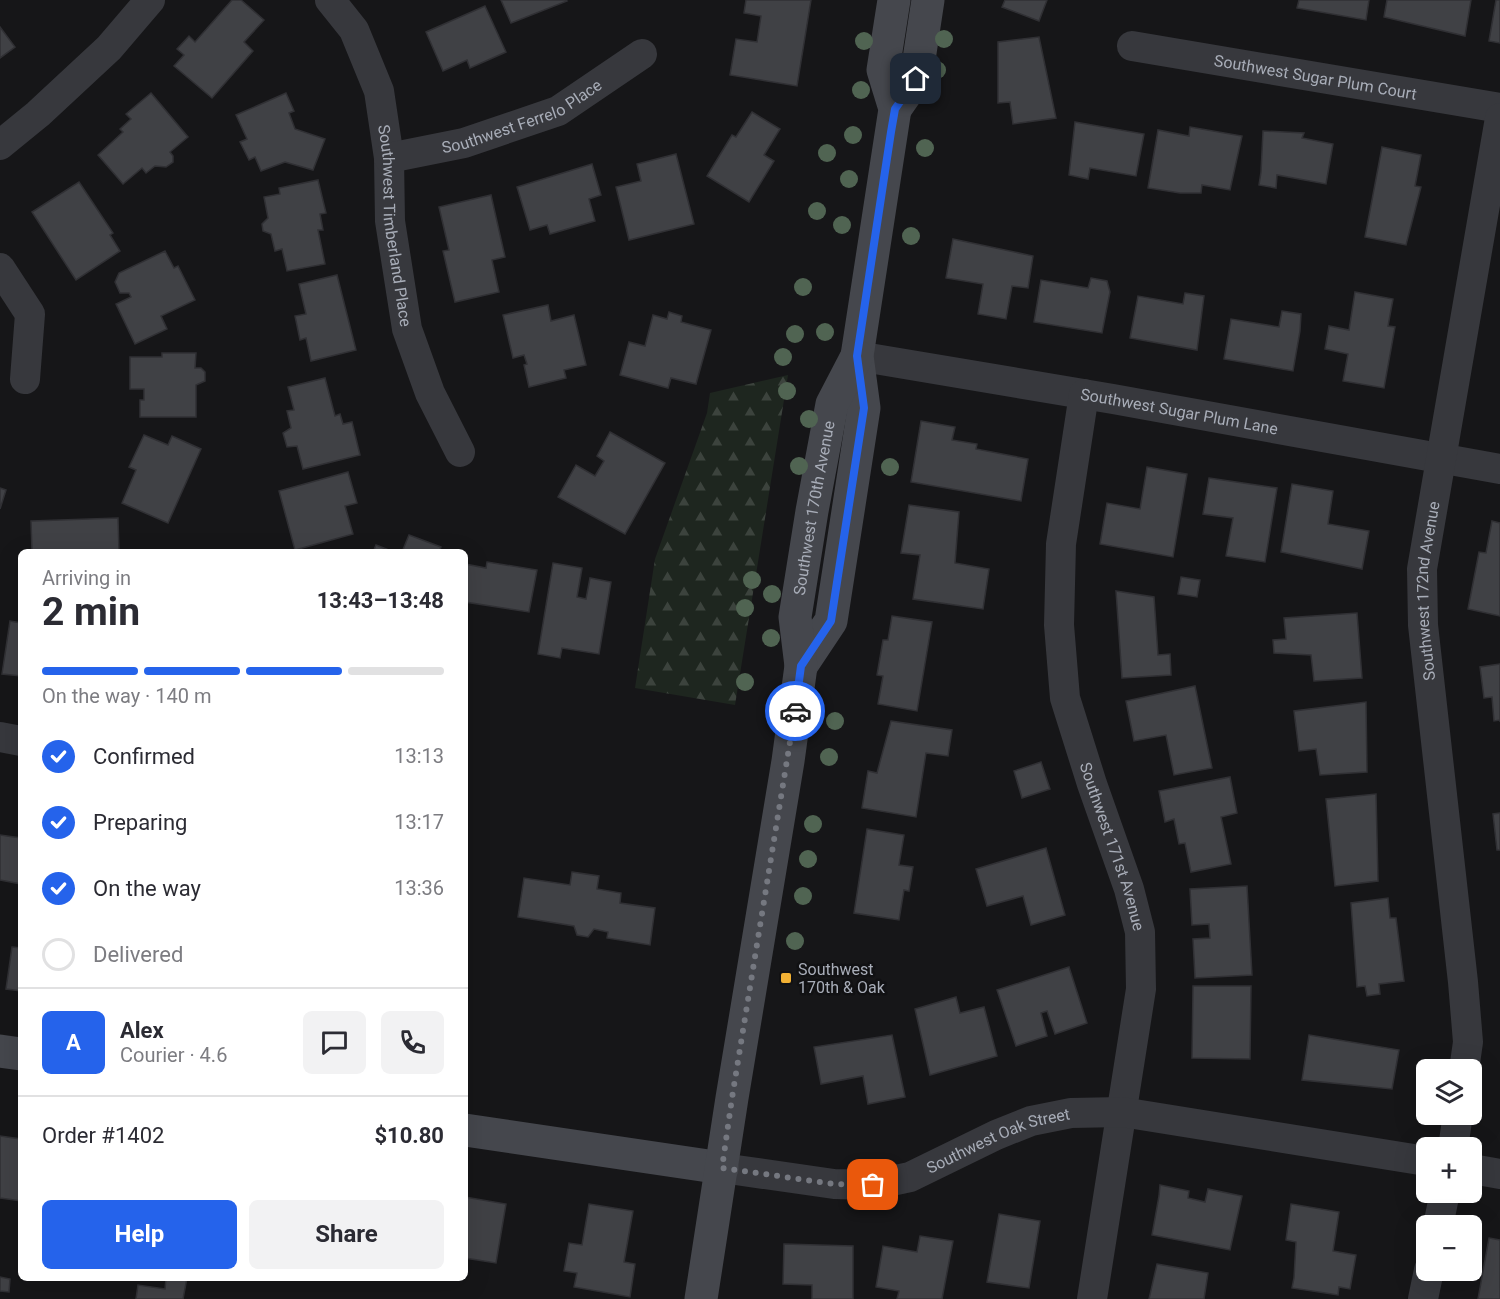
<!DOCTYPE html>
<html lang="en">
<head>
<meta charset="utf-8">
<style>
	body { margin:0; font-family:Roboto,sans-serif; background:#f2f2f3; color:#2b2b33; height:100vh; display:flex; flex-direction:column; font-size:22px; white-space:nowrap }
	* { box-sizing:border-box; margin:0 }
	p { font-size:20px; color:#7c7c81 }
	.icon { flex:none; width:33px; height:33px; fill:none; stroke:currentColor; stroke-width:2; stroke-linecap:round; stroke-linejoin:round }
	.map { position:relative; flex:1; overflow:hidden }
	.drawer { position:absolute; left:18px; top:549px; width:450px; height:732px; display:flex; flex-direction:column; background:#fff; border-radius:9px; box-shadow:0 6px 24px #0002 }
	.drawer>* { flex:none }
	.controls { position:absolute; left:1416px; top:1059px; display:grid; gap:12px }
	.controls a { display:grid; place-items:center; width:66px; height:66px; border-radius:9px; background:#fff; box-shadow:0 6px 24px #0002; font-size:30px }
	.pin { position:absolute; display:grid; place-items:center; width:51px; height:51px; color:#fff; margin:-26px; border-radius:12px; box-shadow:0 3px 9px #0006 }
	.courier { position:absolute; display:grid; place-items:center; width:60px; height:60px; margin:-30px; border:4px solid #2563eb; border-radius:50%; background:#fff; color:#222; box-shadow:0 2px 8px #0007 }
	.overview em { font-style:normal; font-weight:700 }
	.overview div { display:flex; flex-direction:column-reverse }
	.overview { display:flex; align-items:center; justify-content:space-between; height:102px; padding:0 24px }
	h1 { font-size:39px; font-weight:700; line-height:45px }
	.bar { display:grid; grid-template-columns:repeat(4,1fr); gap:9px 6px; align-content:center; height:72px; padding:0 24px }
	.bar i { height:8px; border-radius:4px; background:#e1e1e2 }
	.bar .active { background:#2563eb }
	.bar p { grid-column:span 4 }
	.line { display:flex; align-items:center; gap:15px; padding:0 24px; border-top:2px solid #e1e1e2 }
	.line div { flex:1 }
	.round { display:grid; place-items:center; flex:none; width:63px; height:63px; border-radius:9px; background:#f2f2f3 }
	ol { padding:0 24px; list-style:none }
	li { display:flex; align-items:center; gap:18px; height:66px }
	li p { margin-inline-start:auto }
	li .icon { padding:6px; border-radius:50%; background:#2563eb; color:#fff; stroke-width:4 }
	li:last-child { color:#7c7c81 }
	li i { width:33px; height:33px; border:3px solid #e1e1e2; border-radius:50% }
	.button { display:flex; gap:12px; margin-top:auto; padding:12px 24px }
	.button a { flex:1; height:69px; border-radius:9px; background:#2563eb; color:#fff; font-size:24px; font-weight:700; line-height:69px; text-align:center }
	.button a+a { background:#f2f2f3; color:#2b2b33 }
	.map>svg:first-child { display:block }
	.forest { fill:url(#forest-firs) }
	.building { fill:#404145; stroke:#303034; stroke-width:1.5 }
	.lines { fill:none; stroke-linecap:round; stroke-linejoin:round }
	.street { stroke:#37383d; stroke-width:30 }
	.secondary { stroke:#45474d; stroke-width:33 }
	.tree { fill:#506452 }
	.done { stroke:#757880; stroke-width:6; stroke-dasharray:0 10.8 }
	.route { stroke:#2563eb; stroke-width:8 }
	.poi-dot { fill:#f2b134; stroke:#111113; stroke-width:2 }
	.labels { text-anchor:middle; stroke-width:5; stroke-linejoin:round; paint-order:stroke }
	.street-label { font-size:16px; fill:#a8adb8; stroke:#111113 }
	.poi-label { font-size:16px; fill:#a8adb8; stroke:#111113; text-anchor:start }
</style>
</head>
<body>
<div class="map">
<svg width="1500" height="1299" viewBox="0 0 1500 1299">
	<defs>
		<pattern id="forest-firs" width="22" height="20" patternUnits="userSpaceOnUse" patternTransform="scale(1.5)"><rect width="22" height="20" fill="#1e261f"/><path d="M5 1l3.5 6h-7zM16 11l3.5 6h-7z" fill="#3c433d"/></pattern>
	</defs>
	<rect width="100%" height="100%" fill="#161618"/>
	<polygon class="forest" points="788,375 735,705 635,688 655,559 707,413 710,393"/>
	<g class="building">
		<polygon points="232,0 241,0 264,20 244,42 253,51 212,98 174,66 184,55 177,49 189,36 195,42"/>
		<polygon points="501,0 566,0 567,1 511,23"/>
		<polygon points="746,0 811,0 797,86 730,75 736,39 757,42 761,16 744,13"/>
		<polygon points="1005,0 1047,0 1039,21 1002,7"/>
		<polygon points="1299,0 1369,0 1366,20 1297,8"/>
		<polygon points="1387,0 1471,0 1465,36 1384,17"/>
		<polygon points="1496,0 1500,0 1500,43 1489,41"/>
		<polygon points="485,6 506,52 470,68 467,60 443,71 426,32"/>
		<polygon points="0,27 15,47 0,58"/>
		<polygon points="1039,37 1056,118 1013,124 1010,102 998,103 998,42"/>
		<polygon points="151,93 188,137 170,152 173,156 173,162 166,167 155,166 146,173 142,168 123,184 98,155 123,132 120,129 131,119 126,114"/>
		<polygon points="286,93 294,111 289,113 295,129 325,139 313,170 285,162 261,171 255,157 249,160 240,142 247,139 236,115"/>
		<polygon points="752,112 780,129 764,155 774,161 749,202 707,176 732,135 736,137"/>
		<polygon points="1075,122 1144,134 1136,176 1090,168 1088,179 1069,175"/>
		<polygon points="1190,127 1242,136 1230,190 1202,185 1201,193 1180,193 1148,188 1158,130 1189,136"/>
		<polygon points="1263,131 1304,133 1302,138 1333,144 1326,184 1277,175 1276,188 1259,185 1261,172"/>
		<polygon points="1382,147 1421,155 1415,186 1421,187 1406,245 1365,237"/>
		<polygon points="676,154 694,224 629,240 616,187 641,181 637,164"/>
		<polygon points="592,164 601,195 589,199 595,221 550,234 547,225 530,230 517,187"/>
		<polygon points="318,180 326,213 320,214 323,230 318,230 325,264 287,271 282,249 275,251 271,234 263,231 262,224 268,218 264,197 280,194 279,188"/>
		<polygon points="79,182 113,233 110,235 120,251 76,280 32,212"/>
		<polygon points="491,195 505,257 492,260 499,292 455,302 443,251 449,250 439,207"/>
		<polygon points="953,239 1033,256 1028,288 1012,286 1006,319 978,314 983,284 946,278"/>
		<polygon points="165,251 174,268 178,266 195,300 161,316 167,329 135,344 116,304 131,297 129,293 120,293 115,282 119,273"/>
		<polygon points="337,275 356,350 311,361 306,338 300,340 295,316 306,314 299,284"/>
		<polygon points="1091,278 1107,281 1110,292 1102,333 1034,322 1041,280 1088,288"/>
		<polygon points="1355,292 1393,299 1388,326 1395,327 1384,388 1343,381 1348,354 1325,349 1329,326 1349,330"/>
		<polygon points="1185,293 1204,296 1197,350 1130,338 1138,296 1183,304"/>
		<polygon points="548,305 551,321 574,315 586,365 564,370 566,378 529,387 524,365 527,364 524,355 513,358 503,315"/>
		<polygon points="1282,311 1301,314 1300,331 1293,371 1224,359 1231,319 1279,327"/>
		<polygon points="669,312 682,316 681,322 711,330 696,384 671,378 668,388 620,375 629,342 645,346 653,315 667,319"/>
		<polygon points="162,353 196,353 195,368 201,368 205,372 205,381 196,385 196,417 140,417 140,400 144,400 144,389 130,389 130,357 162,357"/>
		<polygon points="325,378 335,416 340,414 343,424 352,422 360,455 303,469 297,446 287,447 283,433 291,428 287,411 294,410 288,387"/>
		<polygon points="921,421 955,427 952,440 977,444 976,449 1028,459 1021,501 911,482"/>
		<polygon points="610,432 665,463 625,534 558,497 576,465 595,476 604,461 597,456"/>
		<polygon points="144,435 168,445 172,436 201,449 168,523 122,503 136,470 129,467"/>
		<polygon points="1147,467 1187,474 1173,557 1100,544 1107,503 1140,509"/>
		<polygon points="348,472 357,503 345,506 353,534 295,550 279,491"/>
		<polygon points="1209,478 1277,488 1265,562 1226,556 1233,518 1203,514"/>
		<polygon points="1292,484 1333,491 1328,524 1369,531 1362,569 1281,552"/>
		<polygon points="0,488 6,490 0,509"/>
		<polygon points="909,505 959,512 955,563 989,569 983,609 913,599 920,555 901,553"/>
		<polygon points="118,518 119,552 32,552 31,521"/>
		<polygon points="1492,521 1500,523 1500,616 1468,609 1479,552 1486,553"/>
		<polygon points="409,535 441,547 439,552 402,552"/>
		<polygon points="376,545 394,552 373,552"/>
		<polygon points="487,562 537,570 529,612 465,602 465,564 486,568"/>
		<polygon points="553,563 582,568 577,597 586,599 590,578 611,582 599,654 562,648 560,658 538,654"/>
		<polygon points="1181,577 1200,580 1197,597 1178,594"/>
		<polygon points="1116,591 1154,597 1158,655 1170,654 1171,675 1122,678"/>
		<polygon points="1357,613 1362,678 1314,681 1311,655 1274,653 1273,640 1286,639 1284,618"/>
		<polygon points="892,616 932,622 917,711 878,704 883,676 877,675 883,640 888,640"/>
		<polygon points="10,621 21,623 21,676 2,674"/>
		<polygon points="1500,664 1500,722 1500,720 1494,721 1492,697 1484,698 1480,667"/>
		<polygon points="1195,686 1212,768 1174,775 1166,735 1134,741 1126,701"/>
		<polygon points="1366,702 1367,772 1320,775 1316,749 1299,751 1294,711"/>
		<polygon points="891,721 952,730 948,756 926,753 916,817 862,808 868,771 877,773"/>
		<polygon points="1041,762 1050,789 1022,798 1014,771"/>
		<polygon points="1230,777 1237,813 1221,817 1231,864 1191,872 1185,843 1179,844 1174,819 1165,822 1159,791"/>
		<polygon points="1376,794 1378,881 1335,886 1326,799"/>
		<polygon points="1500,813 1500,850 1497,850 1493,814"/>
		<polygon points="867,829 904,835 899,865 913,867 909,891 904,890 899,920 854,913"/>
		<polygon points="0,835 21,838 21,884 0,880"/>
		<polygon points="1046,848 1065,915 1031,925 1023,896 987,906 976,869"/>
		<polygon points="572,872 599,876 597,889 621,893 620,903 655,908 650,945 607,938 608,932 594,929 588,937 577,935 574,926 518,917 524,878 570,885"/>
		<polygon points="1247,886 1252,975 1195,978 1193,939 1210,938 1209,924 1192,925 1190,889"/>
		<polygon points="1388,898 1390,918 1396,918 1404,981 1379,984 1380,994 1367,996 1365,986 1357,987 1351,903"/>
		<polygon points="12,947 21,948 21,991 6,989"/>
		<polygon points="1069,967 1087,1023 1055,1034 1047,1011 1041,1013 1047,1036 1016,1046 997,990"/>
		<polygon points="1193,986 1251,986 1250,1059 1192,1058"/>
		<polygon points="956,997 960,1013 984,1007 997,1056 930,1075 915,1009"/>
		<polygon points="892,1035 905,1097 868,1104 863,1076 821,1084 814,1047"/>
		<polygon points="1309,1035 1399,1050 1392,1089 1302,1080"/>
		<polygon points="0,1136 21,1139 21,1201 0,1198"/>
		<polygon points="1160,1185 1189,1191 1188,1198 1205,1202 1208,1189 1242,1196 1230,1250 1152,1235 1159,1196"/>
		<polygon points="465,1197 506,1204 496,1263 465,1258"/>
		<polygon points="589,1204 633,1211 624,1262 635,1264 630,1297 574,1287 577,1273 564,1271 569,1243 582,1245"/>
		<polygon points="1291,1204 1339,1212 1333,1251 1356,1255 1350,1289 1339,1287 1338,1295 1292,1288 1294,1278 1296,1242 1286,1240"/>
		<polygon points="999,1214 1040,1221 1029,1288 987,1282"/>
		<polygon points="920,1236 953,1241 942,1299 897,1299 899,1291 876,1287 883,1246 917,1252"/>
		<polygon points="1489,1238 1500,1240 1500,1299 1478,1299"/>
		<polygon points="784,1244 853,1246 853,1299 812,1299 812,1285 783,1284"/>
		<polygon points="1157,1264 1208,1273 1204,1299 1149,1299"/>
		<polygon points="0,1277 10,1279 9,1292 0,1291"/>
		<polygon points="166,1278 187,1278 183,1299 136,1299 138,1285 165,1289"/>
	</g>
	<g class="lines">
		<g class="street">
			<path id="s1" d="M330 0 354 30 379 91 389 158 390 221 407 329 430 393 460 452"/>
			<path id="s2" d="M1132 46 1500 108"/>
			<polyline points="0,145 38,114 109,48 150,0"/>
			<path id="s3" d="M389 158 464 143 558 111 642 54"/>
			<polyline points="0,268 30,314 25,379"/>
			<path id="s4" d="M857 356 1113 399 1500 469"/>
			<path id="s5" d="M1084 394 1061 544 1059 625 1065 698 1092 784 1129 889 1140 932 1141 989 1092 1299"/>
			<polyline points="0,737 21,741"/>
			<path id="s6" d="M1464 1070 1468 1042 1463 982 1423 625 1422 569 1500 118"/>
			<polyline points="1453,1148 1458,1114"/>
			<path id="s7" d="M722 1168 834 1184 873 1185 910 1177 996 1135 1031 1121 1071 1113 1122 1112 1426 1161"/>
			<polyline points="1472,1169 1500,1174"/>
			<polyline points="1438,1226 1445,1192"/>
			<polyline points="1423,1299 1429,1270"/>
		</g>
		<g class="secondary">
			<polyline points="895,109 916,79 928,0"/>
			<polyline points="801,666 831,621 864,408 857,356 895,109 883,70 894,0"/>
			<polyline points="0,1051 21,1054"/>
			<polyline points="465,1130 722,1168"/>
			<path id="s8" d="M701 1299 732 1098 788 761 801 666 795 617 812 511 832 404 857 356"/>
		</g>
	</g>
	<g class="tree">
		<circle cx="944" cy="39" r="9"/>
		<circle cx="864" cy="41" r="9"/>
		<circle cx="937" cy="70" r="9"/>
		<circle cx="861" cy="90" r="9"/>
		<circle cx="853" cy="135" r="9"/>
		<circle cx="925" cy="148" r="9"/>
		<circle cx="827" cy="153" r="9"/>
		<circle cx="849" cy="179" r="9"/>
		<circle cx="817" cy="211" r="9"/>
		<circle cx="842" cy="225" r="9"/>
		<circle cx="911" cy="236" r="9"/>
		<circle cx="803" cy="287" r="9"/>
		<circle cx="825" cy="332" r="9"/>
		<circle cx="795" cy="334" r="9"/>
		<circle cx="783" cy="357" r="9"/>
		<circle cx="787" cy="391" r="9"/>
		<circle cx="809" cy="419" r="9"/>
		<circle cx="799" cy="466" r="9"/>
		<circle cx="890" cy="467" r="9"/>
		<circle cx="752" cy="580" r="9"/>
		<circle cx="772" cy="594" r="9"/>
		<circle cx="745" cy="608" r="9"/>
		<circle cx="771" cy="638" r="9"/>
		<circle cx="745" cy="682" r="9"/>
		<circle cx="835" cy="721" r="9"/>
		<circle cx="829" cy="757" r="9"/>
		<circle cx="813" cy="824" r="9"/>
		<circle cx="808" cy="859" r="9"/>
		<circle cx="803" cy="896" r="9"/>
		<circle cx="795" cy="941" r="9"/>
	</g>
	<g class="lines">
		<polyline class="done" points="795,711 732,1098 722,1168 834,1184 873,1185"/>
		<polyline class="route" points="795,711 801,666 831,621 864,408 857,356 891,132 895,109 916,79"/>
	</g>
	<rect class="poi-dot" x="780" y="972" width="12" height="12" rx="3"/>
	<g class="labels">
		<g class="street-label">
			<text dy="6" stroke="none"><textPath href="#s2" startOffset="186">Southwest Sugar Plum Court</textPath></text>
			<text dy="6" stroke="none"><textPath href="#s3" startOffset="140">Southwest Ferrelo Place</textPath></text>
			<text dy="6" stroke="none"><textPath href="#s1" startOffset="240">Southwest Timberland Place</textPath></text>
			<text dy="6" stroke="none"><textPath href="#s4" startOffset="327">Southwest Sugar Plum Lane</textPath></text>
			<text dy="6" stroke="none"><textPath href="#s8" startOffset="801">Southwest 170th Avenue</textPath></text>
			<text dy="6" stroke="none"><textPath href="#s6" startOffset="482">Southwest 172nd Avenue</textPath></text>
			<text dy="6" stroke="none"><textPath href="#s5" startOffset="462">Southwest 171st Avenue</textPath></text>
			<text dy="6" stroke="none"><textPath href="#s7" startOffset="286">Southwest Oak Street</textPath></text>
		</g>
		<g class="poi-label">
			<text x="798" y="975">Southwest<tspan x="798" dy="18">170th &amp; Oak</tspan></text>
		</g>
	</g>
</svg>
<div class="controls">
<a><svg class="icon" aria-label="layers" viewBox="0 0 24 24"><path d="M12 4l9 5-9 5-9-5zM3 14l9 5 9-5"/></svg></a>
<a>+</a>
<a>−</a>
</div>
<div class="pin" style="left:873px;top:1185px;background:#ea580c"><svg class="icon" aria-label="bag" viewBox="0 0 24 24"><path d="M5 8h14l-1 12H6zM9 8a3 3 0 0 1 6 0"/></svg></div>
<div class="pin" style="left:916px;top:79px;background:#1f2937"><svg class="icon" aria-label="home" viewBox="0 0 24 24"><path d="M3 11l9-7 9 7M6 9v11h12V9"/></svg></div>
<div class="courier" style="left:795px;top:711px"><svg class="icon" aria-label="car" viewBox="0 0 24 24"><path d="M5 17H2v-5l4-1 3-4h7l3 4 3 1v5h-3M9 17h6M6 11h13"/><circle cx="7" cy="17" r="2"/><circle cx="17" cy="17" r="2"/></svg></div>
<section class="drawer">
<div class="overview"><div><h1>2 min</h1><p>Arriving in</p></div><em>13:43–13:48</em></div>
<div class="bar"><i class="active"></i><i class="active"></i><i class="active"></i><i></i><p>On the way · 140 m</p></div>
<ol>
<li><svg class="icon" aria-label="check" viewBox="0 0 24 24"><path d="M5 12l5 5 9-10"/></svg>Confirmed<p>13:13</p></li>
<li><svg class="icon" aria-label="check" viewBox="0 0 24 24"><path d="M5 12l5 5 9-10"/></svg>Preparing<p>13:17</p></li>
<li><svg class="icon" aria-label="check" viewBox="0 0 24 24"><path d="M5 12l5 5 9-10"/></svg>On the way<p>13:36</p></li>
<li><i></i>Delivered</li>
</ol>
<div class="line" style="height:108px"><b class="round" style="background:#2563eb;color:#fff">A</b><div><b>Alex</b><p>Courier · 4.6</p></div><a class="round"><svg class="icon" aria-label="chat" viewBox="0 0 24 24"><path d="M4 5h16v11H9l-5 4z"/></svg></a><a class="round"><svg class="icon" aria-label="phone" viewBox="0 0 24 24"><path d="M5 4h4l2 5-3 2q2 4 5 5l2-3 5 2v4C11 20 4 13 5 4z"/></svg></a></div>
<div class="line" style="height:78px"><div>Order #1402</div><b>$10.80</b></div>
<div class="button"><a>Help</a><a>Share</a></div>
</section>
</div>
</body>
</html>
